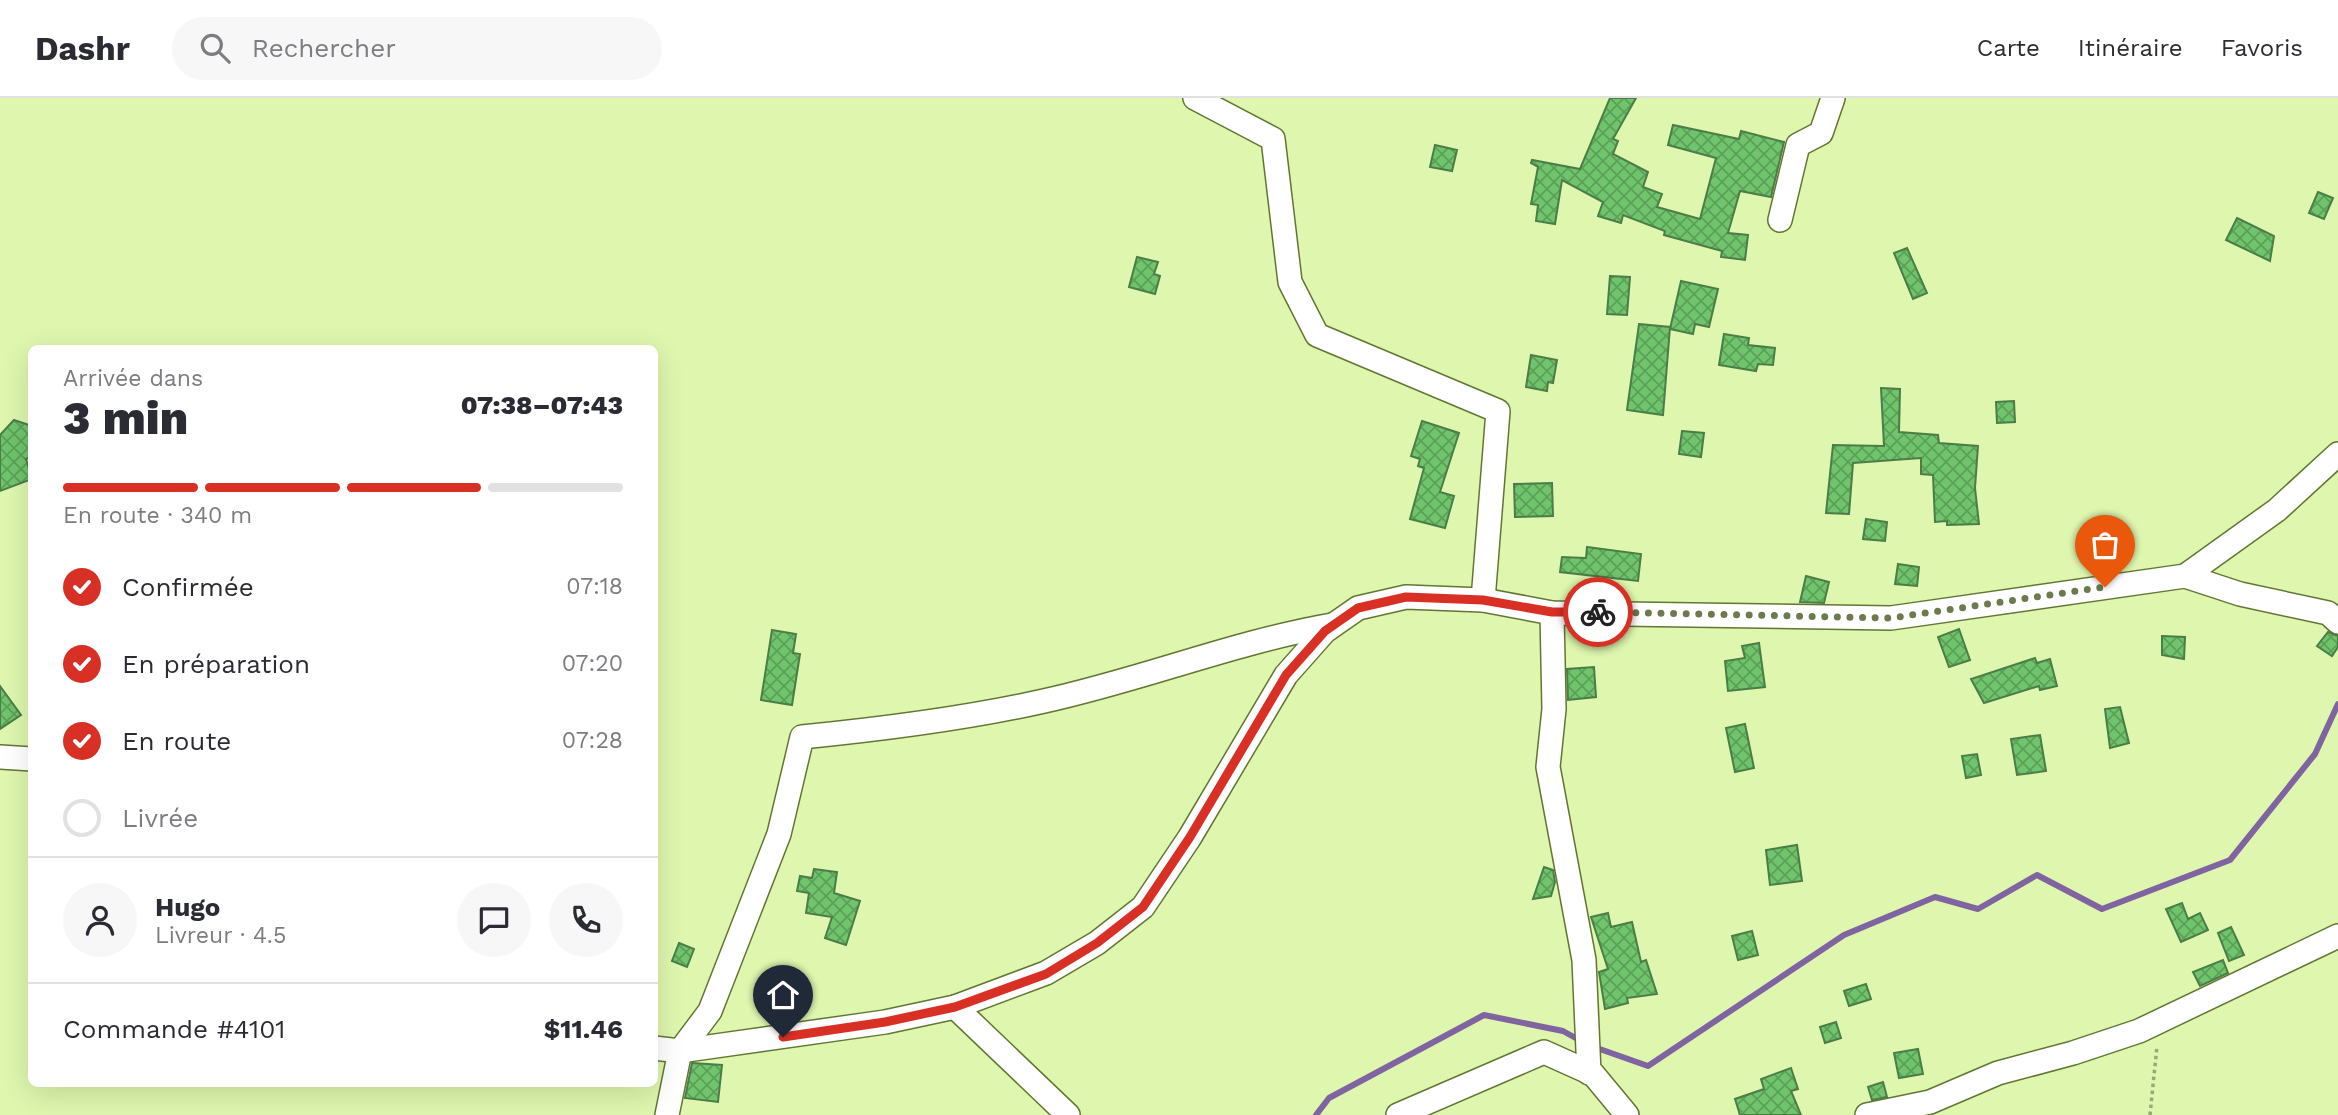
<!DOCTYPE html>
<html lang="fr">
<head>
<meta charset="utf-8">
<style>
	body { margin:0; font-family:"Work Sans",sans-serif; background:#f7f7f7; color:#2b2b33; height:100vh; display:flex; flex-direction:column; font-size:26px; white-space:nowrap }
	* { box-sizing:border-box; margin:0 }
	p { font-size:23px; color:#7c7c81 }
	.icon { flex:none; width:38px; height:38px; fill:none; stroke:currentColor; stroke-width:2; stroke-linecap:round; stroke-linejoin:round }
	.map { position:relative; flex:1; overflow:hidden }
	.panel { position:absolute; left:28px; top:247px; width:630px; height:742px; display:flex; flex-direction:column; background:#fff; border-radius:10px; box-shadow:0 7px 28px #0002 }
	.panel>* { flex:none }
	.pin { position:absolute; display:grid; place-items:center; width:60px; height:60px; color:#fff; margin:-72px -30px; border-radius:50% 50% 50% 0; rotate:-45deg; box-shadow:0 0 7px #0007 }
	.pin .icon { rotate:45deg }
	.courier { position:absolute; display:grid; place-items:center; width:70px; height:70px; margin:-35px; border:5px solid #d93025; border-radius:50%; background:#fff; color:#222; box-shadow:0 2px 9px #0007 }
	.overview em { font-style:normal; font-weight:800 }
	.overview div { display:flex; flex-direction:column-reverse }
	.overview { display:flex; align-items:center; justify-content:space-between; height:119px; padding:0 35px }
	h1 { font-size:46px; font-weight:800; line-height:52px }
	.bar { display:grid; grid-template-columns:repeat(4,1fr); gap:10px 7px; align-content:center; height:84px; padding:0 35px }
	.bar i { height:9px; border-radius:5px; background:#e1e1e2 }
	.bar .active { background:#d93025 }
	.bar p { grid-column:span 4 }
	.line { display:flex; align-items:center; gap:18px; padding:0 35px; border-top:2px solid #e1e1e2 }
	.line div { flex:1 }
	.round { display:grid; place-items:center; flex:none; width:74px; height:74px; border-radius:37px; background:#f7f7f7 }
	ol { padding:0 35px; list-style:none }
	li { display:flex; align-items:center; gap:21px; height:77px }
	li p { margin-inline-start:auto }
	li .icon { padding:7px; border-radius:50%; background:#d93025; color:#fff; stroke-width:4 }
	li:last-child { color:#7c7c81 }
	li i { width:38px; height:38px; border:4px solid #e1e1e2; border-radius:50% }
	header { display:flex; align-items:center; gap:42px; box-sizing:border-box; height:98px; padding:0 35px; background:#fff; border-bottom:2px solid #e1e1e2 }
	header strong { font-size:33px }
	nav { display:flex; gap:38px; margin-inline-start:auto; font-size:24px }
	.search { width:490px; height:63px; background:#f7f7f7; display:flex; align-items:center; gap:18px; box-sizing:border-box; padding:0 24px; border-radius:38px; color:#7c7c81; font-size:26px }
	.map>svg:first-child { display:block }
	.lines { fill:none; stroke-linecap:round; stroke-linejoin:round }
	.stream { stroke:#8064a1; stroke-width:6 }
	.building { fill:url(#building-cross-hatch); stroke:#4b7d48; stroke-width:2 }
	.minor-casing { stroke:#627632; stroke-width:26 }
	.path { stroke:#98aa73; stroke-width:3.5; stroke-dasharray:3.5 3.5; stroke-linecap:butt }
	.minor { stroke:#fff; stroke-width:23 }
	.done { stroke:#6c7a4e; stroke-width:7; stroke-dasharray:0 12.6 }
	.route { stroke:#d93025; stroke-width:9 }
</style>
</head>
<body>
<header>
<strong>Dashr</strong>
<div class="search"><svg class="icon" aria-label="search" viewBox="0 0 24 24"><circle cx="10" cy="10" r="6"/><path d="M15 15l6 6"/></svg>Rechercher</div>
<nav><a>Carte</a><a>Itinéraire</a><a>Favoris</a></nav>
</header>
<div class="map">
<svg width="2338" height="1017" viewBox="0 0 2338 1017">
	<defs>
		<pattern id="building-cross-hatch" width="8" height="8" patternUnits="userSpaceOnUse" patternTransform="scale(1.75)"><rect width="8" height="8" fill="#6fc46c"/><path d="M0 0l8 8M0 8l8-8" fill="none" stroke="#5ca058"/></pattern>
	</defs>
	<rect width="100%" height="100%" fill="#def6ae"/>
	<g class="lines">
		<g class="stream">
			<polyline points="1594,949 1648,968 1844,837 1935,799 1978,811 2037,777 2102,811 2230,762 2315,656 2338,606"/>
			<polyline points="1316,1017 1329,1000 1484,917 1563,933 1581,943"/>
		</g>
	</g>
	<g class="building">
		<polygon points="1610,0 1636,0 1613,41 1618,43 1613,56 1648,74 1643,89 1662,96 1657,109 1700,121 1716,60 1668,47 1673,27 1739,41 1741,33 1784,44 1771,99 1740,93 1728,135 1748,137 1745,162 1721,159 1722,153 1664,137 1665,133 1623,117 1621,125 1598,118 1603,104 1562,82 1555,126 1536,123 1538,107 1531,106 1538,69 1531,65 1532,62 1580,71"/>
		<polygon points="1435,47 1457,52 1452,73 1430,69"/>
		<polygon points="2318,94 2333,100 2324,121 2309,115"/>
		<polygon points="2237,120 2274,138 2270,163 2226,142"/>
		<polygon points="1907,150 1927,195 1913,201 1894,155"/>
		<polygon points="1137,159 1158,164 1154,176 1160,178 1155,196 1129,189"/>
		<polygon points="1610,178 1630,179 1627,217 1607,216"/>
		<polygon points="1681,183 1718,191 1709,229 1695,226 1693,236 1670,231"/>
		<polygon points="1639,226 1670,229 1663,317 1627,312"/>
		<polygon points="1724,236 1749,240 1748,247 1775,250 1773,267 1758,266 1756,273 1719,267"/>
		<polygon points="1531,257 1557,262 1553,285 1548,284 1547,293 1526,289"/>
		<polygon points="1881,290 1900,291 1899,334 1938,337 1939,345 1978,348 1975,390 1979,426 1947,427 1947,423 1935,424 1933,377 1921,376 1921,360 1853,365 1849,416 1826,415 1833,347 1884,348"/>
		<polygon points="2014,303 2015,324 1997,325 1996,304"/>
		<polygon points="14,322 32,328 32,359 26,361 32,381 0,393 0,337"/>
		<polygon points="1422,323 1459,335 1440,394 1454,398 1445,430 1410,421 1424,370 1418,368 1420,361 1411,358"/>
		<polygon points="1682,333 1704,335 1701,359 1679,356"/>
		<polygon points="1552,385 1553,418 1515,419 1514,386"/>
		<polygon points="1866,421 1887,424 1885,443 1863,441"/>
		<polygon points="1587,449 1641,456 1638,483 1560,474 1562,459 1586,460"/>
		<polygon points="1898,466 1919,469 1917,488 1895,486"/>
		<polygon points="1806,478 1829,484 1824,505 1800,504"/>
		<polygon points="1959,531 1970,562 1949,569 1938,539"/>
		<polygon points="772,532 796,536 793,555 800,556 792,607 761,602"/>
		<polygon points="2328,534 2338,538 2338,549 2332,558 2317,548"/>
		<polygon points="2162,538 2185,539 2184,561 2162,557"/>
		<polygon points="1759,545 1765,589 1728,593 1725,563 1745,560 1742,548"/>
		<polygon points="2035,560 2037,565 2050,561 2057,588 2040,592 2039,588 1984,605 1971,581"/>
		<polygon points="1594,569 1596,599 1568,602 1567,571"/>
		<polygon points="0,588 21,617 0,631"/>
		<polygon points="2120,609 2129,645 2110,650 2105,611"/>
		<polygon points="1745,626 1754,670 1735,674 1726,630"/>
		<polygon points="2040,637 2046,673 2017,677 2011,641"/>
		<polygon points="1977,656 1981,677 1966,680 1962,658"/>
		<polygon points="1797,747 1802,783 1770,787 1766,752"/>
		<polygon points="1544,769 1553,772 1555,784 1551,798 1533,801"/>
		<polygon points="814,771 837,774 834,795 860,803 846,847 825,840 832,819 806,815 809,795 797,793 800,778 812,780"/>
		<polygon points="2182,805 2188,821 2200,815 2208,832 2181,844 2166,811"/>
		<polygon points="1608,815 1611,829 1632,824 1641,864 1646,862 1657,896 1627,900 1628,905 1605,911 1599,874 1608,871 1591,819"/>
		<polygon points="2231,829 2244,857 2229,863 2218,835"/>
		<polygon points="1752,833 1758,857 1738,862 1732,838"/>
		<polygon points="679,845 694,851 687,869 672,863"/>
		<polygon points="2223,862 2228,875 2200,888 2193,874"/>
		<polygon points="1866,886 1871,901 1849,908 1844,893"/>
		<polygon points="1836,924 1841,940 1825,945 1820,929"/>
		<polygon points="1918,951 1923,976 1899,980 1894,955"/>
		<polygon points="692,965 722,967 718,1004 685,1000"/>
		<polygon points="1791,970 1798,991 1791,993 1801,1017 1740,1017 1735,1001 1764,991 1761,981"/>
		<polygon points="1883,984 1887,999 1872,1002 1868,989"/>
	</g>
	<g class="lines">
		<defs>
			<g id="minor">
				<polyline points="1195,0 1273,41 1290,184 1317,237 1498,313 1483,502"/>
				<polyline points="1780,122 1798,47 1821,35 1833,0"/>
				<polyline points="2185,478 2277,412 2338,356"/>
				<polyline points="1552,515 1554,611 1548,669 1584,862 1589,975"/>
				<polyline points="0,659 32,661"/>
				<polyline points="955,909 1068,1017"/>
				<polyline points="654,950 680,953 885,924 955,909 1046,875 1097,845 1143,809 1190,739 1286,577 1325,533 1358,510 1406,499 1483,502 1552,515 1891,520 2185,478 2240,496 2328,515 2338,524"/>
				<path d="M667 1017 680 953 710 913 779 736 802 639C883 631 964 621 1044 603 1141 582 1234 544 1332 527"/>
				<polyline points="1398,1017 1544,954 1593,976 1627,1017"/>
				<polyline points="1867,1017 1930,1004 1998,975 2073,955 2139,933 2338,838"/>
			</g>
		</defs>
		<use href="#minor" class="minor-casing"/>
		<polyline class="path" points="2150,1017 2157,948"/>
		<use href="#minor" class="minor"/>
	</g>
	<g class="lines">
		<polyline class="done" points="1598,514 1891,520 2105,489"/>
		<polyline class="route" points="783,939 885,924 955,909 1046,876 1097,845 1143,809 1190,739 1286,577 1325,533 1358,510 1406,499 1483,502 1552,514 1598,514"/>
	</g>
</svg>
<div class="pin" style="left:2105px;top:489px;background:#ea580c"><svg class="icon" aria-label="bag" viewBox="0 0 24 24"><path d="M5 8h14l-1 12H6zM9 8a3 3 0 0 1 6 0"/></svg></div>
<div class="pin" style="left:783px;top:939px;background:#1f2937"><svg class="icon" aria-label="home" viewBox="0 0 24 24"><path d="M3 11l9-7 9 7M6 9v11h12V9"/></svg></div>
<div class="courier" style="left:1598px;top:514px"><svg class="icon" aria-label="bike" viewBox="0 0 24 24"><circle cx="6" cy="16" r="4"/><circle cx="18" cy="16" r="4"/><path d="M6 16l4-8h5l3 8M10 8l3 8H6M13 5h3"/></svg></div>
<section class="panel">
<div class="overview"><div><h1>3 min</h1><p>Arrivée dans</p></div><em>07:38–07:43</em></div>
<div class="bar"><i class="active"></i><i class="active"></i><i class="active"></i><i></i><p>En route · 340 m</p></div>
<ol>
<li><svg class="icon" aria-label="check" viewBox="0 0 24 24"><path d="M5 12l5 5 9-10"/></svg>Confirmée<p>07:18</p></li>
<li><svg class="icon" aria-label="check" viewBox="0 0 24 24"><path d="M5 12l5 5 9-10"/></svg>En préparation<p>07:20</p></li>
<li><svg class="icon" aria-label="check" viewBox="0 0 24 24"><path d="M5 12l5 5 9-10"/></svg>En route<p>07:28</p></li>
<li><i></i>Livrée</li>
</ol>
<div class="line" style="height:126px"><a class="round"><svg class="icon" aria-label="person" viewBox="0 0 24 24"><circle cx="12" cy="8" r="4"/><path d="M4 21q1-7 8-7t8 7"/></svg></a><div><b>Hugo</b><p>Livreur · 4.5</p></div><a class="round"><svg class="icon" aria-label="chat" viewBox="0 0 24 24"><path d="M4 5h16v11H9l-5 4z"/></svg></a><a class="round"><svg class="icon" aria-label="phone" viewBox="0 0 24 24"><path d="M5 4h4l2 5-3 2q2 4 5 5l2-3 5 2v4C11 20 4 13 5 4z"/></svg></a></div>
<div class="line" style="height:91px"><div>Commande #4101</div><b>$11.46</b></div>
</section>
</div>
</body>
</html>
